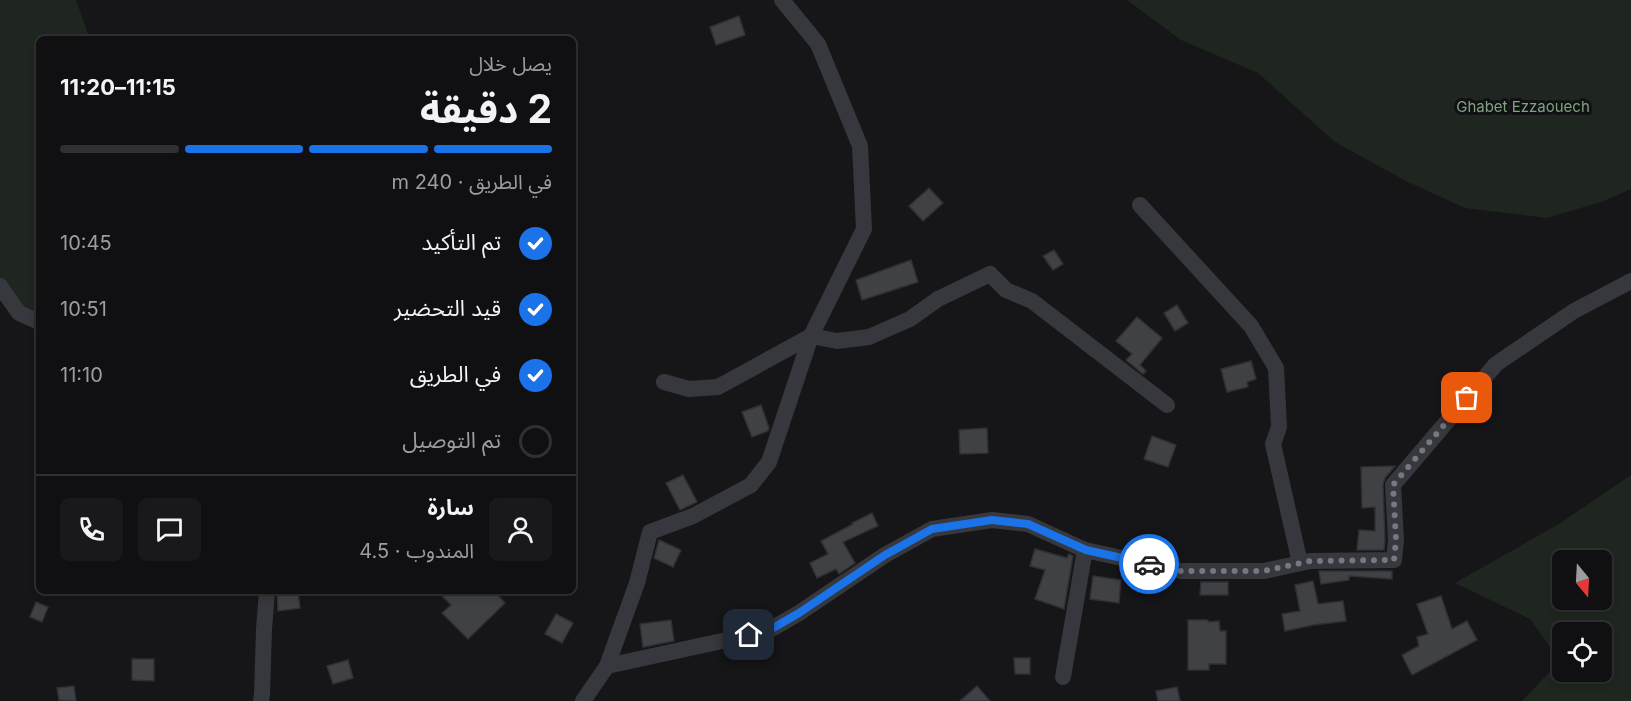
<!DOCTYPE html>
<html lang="ar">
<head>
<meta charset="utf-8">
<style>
	body { margin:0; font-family:Inter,"Noto Sans Arabic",sans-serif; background:#19191b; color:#f1f3f6; direction:rtl; height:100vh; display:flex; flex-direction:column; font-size:22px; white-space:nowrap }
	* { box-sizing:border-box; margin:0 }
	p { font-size:20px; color:#9c9d9f }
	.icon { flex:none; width:33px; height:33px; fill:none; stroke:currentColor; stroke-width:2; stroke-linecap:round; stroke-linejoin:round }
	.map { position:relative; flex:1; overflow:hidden; direction:ltr }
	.side { position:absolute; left:36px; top:36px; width:540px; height:558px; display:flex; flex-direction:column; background:#101012; border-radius:9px; box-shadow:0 3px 9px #0003,0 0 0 2px #303032; direction:rtl }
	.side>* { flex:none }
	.needle { width:39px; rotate:162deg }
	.tools { position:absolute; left:1552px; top:550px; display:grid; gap:12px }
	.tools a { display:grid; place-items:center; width:60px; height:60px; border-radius:9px; background:#101012; box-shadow:0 3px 9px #0003,0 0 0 2px #303032; font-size:30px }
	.pin { position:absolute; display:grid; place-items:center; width:51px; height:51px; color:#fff; margin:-26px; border-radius:12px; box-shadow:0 3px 9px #0006 }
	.courier { position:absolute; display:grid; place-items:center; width:60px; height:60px; margin:-30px; border:4px solid #1a73e8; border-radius:50%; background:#fff; color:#222; box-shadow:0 2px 8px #0007 }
	.overview em { font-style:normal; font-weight:700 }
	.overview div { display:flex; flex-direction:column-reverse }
	.overview { display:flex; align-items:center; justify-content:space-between; height:102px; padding:0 24px }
	h1 { font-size:39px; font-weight:700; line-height:45px }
	.bar { display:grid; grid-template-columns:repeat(4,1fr); gap:9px 6px; align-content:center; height:72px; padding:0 24px }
	.bar i { height:8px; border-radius:4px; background:#303032 }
	.bar .selected { background:#1a73e8 }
	.bar p { grid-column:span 4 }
	.line { display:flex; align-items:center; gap:15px; padding:0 24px; border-top:2px solid #303032 }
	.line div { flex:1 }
	.round { display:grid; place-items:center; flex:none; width:63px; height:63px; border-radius:9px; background:#19191b }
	ol { padding:0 24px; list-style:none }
	li { display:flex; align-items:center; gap:18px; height:66px }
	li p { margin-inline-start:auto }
	li .icon { padding:6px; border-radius:50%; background:#1a73e8; color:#fff; stroke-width:4 }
	li:last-child { color:#9c9d9f }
	li i { width:33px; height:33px; border:3px solid #303032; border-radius:50% }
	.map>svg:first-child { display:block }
	.green { fill:#1e261f; fill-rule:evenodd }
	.building { fill:#404145; stroke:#303034; stroke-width:1.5 }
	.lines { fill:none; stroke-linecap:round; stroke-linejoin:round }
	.minor { stroke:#37383d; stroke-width:16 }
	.done { stroke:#757880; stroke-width:6; stroke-dasharray:0 10.8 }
	.route { stroke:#1a73e8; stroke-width:8 }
	.labels { text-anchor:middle; stroke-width:6; stroke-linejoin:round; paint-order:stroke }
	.park-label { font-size:15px; fill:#7fa381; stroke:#111113 }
</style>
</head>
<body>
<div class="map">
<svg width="1631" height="701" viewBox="0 0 1631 701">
	<rect width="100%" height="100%" fill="#161618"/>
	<g class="green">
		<polygon points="0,0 76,0 90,39 39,39 39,317 27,312 0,279"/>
		<polygon points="1127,0 1631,0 1631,189 1604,201 1547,218 1465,208 1406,181 1335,142 1258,73 1181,40"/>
		<path d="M1631 475V701H1522L1560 661 1530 619 1455 583 1559 524ZM1563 561H1602V600H1563ZM1563 633H1602V672H1563Z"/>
	</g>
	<g class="building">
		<polygon points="739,16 745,35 716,45 710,27"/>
		<polygon points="929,188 943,203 923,221 909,206"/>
		<polygon points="1054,250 1063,264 1053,270 1043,256"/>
		<polygon points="911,260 918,282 862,300 856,280"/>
		<polygon points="1177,305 1188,323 1175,331 1164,313"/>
		<polygon points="1137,317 1162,338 1140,365 1146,371 1143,374 1126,360 1132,354 1116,341"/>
		<polygon points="1251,361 1256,379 1247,382 1248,387 1227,392 1221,369"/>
		<polygon points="761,405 769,428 768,431 752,437 742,412"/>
		<polygon points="987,428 988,453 960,454 959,430"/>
		<polygon points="1152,436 1176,445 1168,467 1144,459"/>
		<polygon points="1395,466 1385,478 1383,485 1385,540 1384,550 1357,550 1359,530 1375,531 1375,507 1362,508 1361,467"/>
		<polygon points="683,475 697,502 680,510 666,483"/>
		<polygon points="872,513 878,526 843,542 855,563 839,574 836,569 817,578 810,563 828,554 821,541 853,524 852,523"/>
		<polygon points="659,540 681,550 673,567 654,558"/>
		<polygon points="1035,549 1067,558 1069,554 1073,556 1064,609 1035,599 1045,570 1030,566"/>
		<polygon points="1319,571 1392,571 1392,579 1349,576 1349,580 1321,584"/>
		<polygon points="1093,576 1121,580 1119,603 1090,599"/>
		<polygon points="1313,581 1318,604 1343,601 1346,621 1313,625 1285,631 1282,614 1300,611 1295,585"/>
		<polygon points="1201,582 1228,582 1228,595 1200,595"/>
		<polygon points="277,591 298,591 300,608 278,611"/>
		<polygon points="448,591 494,591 505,603 468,639 442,613 451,605 442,596"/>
		<polygon points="1441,596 1452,629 1467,621 1477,640 1412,675 1402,655 1419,646 1417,637 1428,634 1417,604"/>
		<polygon points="36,602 48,607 42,622 30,617"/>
		<polygon points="556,614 573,623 562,643 545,634"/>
		<polygon points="671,620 674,641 643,647 640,624"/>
		<polygon points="1188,620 1208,620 1208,622 1219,621 1220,631 1226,631 1226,664 1209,664 1209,670 1188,670"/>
		<polygon points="1014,658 1030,658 1030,674 1015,674"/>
		<polygon points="132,659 154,659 154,681 132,680"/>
		<polygon points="348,660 353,678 333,684 327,666"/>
		<polygon points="74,686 76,701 59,700 57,688"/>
		<polygon points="977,686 990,701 960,701"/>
		<polygon points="1177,687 1180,701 1158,701 1156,691"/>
	</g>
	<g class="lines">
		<g class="minor">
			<polyline points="1140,205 1251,326 1276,368 1279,427 1273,444 1300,563"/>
			<polyline points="0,286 19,313 39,322"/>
			<polyline points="664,382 689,389 718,387 811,336 837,341 869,337 910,319 938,299 990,274 1006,290 1032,301 1167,405"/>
			<polyline points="607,666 768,631 799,613 885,555 932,529 992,520 1028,524 1085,550 1181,571 1264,571 1310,561 1394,560 1396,540 1393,485 1496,364 1574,311 1631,281"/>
			<polyline points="1063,677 1085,550"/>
			<polyline points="261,701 262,694 264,629 267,591"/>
			<polyline points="583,701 607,666 637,583 650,532 693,516 751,485 769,462 811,336 864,229 860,146 818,44 782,0"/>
		</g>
	</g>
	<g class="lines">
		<polyline class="done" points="1149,564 1181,571 1264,571 1310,561 1394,560 1396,540 1393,485 1467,398"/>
		<polyline class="route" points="749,635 768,631 799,613 885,555 932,529 992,520 1028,524 1086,550 1149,564"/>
	</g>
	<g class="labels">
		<g class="park-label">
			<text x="1523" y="112">Ghabet Ezzaouech</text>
		</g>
	</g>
</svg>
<div class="tools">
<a><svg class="needle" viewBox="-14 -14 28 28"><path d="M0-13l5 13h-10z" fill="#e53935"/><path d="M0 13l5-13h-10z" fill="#9c9d9f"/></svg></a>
<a><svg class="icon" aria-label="locate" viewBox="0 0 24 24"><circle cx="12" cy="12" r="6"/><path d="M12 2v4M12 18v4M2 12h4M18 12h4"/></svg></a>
</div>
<div class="pin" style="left:1467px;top:398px;background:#ea580c"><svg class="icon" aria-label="bag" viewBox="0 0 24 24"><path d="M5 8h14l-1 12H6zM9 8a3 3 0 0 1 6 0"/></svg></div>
<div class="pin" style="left:749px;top:635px;background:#1f2937"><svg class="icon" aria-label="home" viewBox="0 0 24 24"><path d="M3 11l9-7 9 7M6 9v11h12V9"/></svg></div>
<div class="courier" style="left:1149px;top:564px"><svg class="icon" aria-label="car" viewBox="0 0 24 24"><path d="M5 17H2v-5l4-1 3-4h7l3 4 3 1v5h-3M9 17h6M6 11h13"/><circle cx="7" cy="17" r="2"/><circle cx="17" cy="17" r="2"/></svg></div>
<section class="side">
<div class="overview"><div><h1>2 دقيقة</h1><p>يصل خلال</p></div><em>11:15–11:20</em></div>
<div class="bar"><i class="selected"></i><i class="selected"></i><i class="selected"></i><i></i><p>في الطريق · 240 m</p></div>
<ol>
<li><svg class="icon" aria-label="check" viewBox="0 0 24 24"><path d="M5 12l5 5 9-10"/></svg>تم التأكيد<p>10:45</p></li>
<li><svg class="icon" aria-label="check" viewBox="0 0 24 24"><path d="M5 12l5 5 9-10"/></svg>قيد التحضير<p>10:51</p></li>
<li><svg class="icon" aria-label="check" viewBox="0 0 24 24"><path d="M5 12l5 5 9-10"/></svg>في الطريق<p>11:10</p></li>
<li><i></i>تم التوصيل</li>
</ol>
<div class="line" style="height:108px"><a class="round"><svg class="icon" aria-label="person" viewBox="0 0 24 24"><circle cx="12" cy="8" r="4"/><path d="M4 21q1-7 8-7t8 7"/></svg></a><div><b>سارة</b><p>المندوب · 4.5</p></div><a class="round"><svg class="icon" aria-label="chat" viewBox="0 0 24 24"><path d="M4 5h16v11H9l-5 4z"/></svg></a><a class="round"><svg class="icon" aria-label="phone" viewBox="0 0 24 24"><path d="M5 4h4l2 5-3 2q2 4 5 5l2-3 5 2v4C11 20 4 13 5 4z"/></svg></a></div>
</section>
</div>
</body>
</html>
